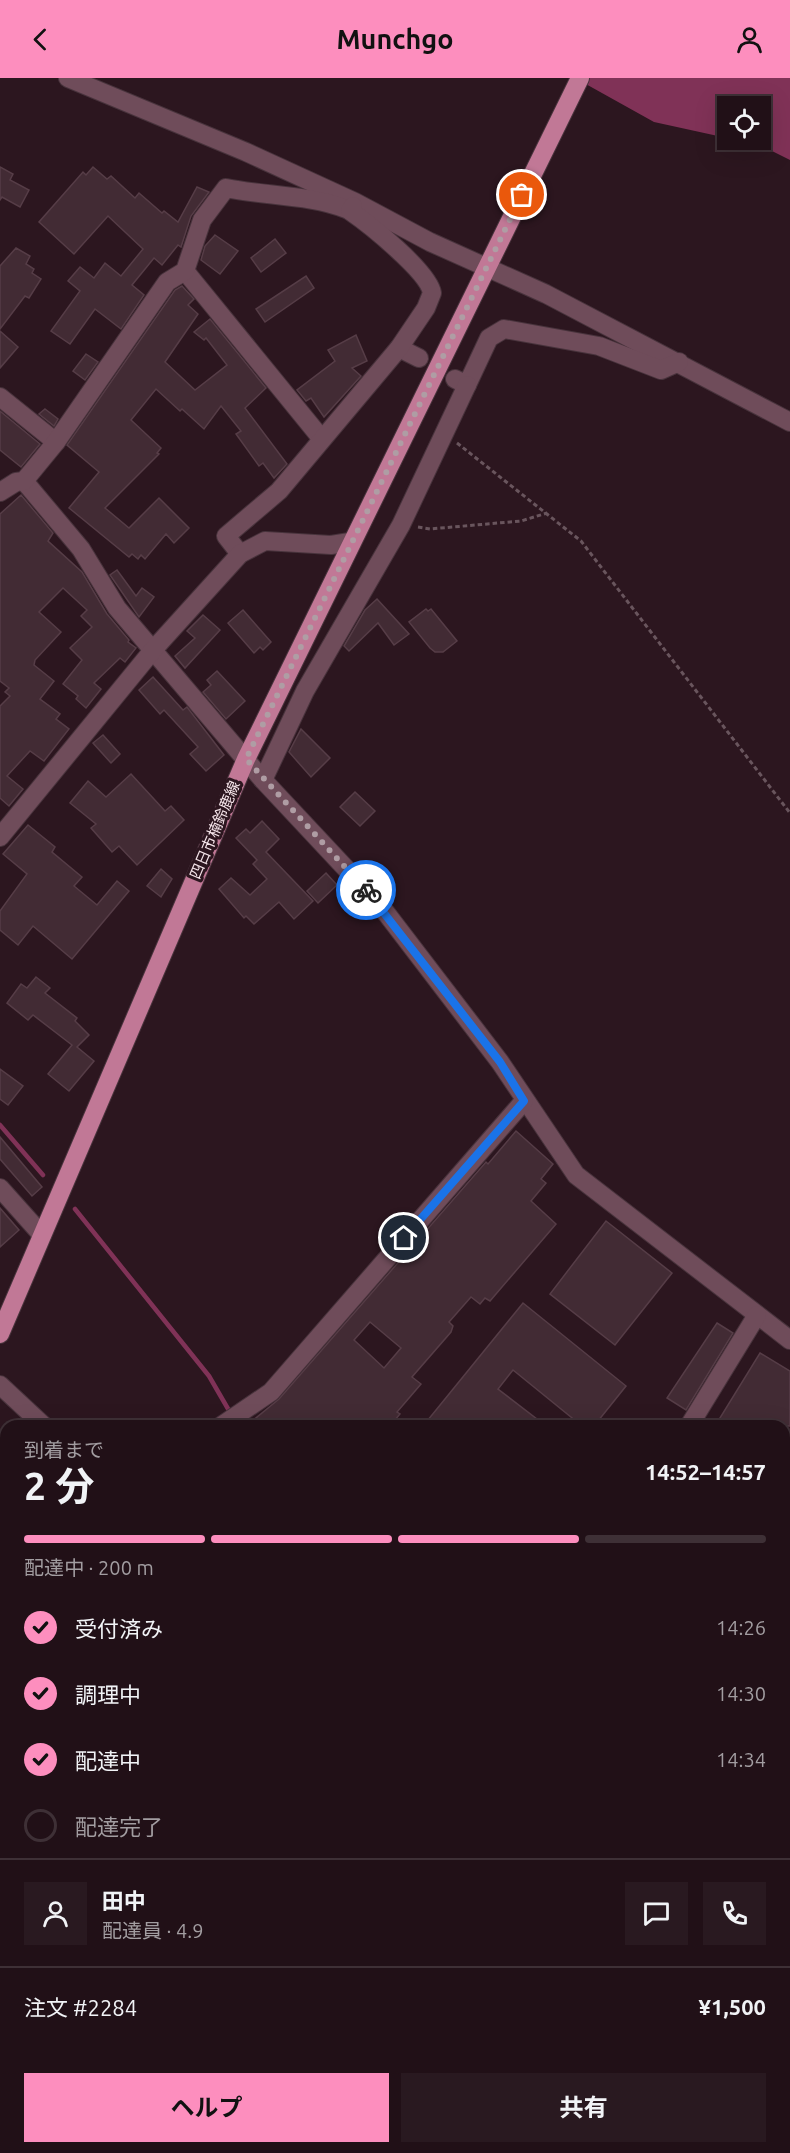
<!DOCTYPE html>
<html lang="ja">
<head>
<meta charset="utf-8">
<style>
	body { margin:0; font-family:Ubuntu,"Noto Sans JP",sans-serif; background:#291920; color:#f1f3f6; height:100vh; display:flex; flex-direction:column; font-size:22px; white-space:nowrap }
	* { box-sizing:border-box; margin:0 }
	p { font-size:20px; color:#a29da1 }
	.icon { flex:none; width:33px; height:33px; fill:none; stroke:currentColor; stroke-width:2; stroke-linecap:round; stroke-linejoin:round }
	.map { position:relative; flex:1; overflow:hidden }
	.panel { position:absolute; left:0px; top:1342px; width:790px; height:734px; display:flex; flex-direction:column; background:#211017; border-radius:18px 18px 0 0; box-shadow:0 6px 24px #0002,0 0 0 2px #3e3036 }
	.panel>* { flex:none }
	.fabs { position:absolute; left:717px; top:18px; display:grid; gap:12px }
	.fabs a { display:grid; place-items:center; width:54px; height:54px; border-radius:0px; background:#211017; box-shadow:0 6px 24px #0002,0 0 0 2px #3e3036; font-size:30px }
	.pin { position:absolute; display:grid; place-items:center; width:51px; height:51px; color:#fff; margin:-26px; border:3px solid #fff; border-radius:50%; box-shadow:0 2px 6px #0007 }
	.courier { position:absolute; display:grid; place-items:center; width:60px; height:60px; margin:-30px; border:4px solid #1a73e8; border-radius:50%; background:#fff; color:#222; box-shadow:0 2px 8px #0007 }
	.summary em { font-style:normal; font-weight:700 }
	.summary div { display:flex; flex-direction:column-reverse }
	.summary { display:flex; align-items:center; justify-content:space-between; height:102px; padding:0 24px }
	h1 { font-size:39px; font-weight:700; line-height:45px }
	.bar { display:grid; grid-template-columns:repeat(4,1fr); gap:9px 6px; align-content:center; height:72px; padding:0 24px }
	.bar i { height:8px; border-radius:4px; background:#3e3036 }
	.bar .selected { background:#fd8ebe }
	.bar p { grid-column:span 4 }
	.line { display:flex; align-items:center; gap:15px; padding:0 24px; border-top:2px solid #3e3036 }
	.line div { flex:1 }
	.round { display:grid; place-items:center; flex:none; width:63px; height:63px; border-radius:0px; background:#291920 }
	ol { padding:0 24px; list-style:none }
	li { display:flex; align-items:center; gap:18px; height:66px }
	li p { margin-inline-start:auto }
	li .icon { padding:6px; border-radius:50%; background:#fd8ebe; color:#111; stroke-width:4 }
	li:last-child { color:#a29da1 }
	li i { width:33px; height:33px; border:3px solid #3e3036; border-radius:50% }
	.primary-button { display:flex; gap:12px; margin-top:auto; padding:12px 24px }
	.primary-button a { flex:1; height:69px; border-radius:0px; background:#fd8ebe; color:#111; font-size:24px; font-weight:700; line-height:69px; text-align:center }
	.primary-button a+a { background:#291920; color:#f1f3f6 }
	header { display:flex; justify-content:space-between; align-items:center; height:78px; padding:0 24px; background:#fd8ebe; color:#111; font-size:27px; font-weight:700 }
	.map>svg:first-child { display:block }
	.water { fill:#803257 }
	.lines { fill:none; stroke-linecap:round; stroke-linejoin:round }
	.stream { stroke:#803257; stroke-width:4.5 }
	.river { stroke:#803257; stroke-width:27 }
	.building { fill:#422b34; stroke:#563d47; stroke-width:1.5; fill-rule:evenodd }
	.minor-casing { stroke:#48333c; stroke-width:20 }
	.major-casing { stroke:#48333c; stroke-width:20 }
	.path { stroke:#69555d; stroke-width:3; stroke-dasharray:4.5 3; stroke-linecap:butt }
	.minor { stroke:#6f4c5a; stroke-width:18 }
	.major { stroke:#c17896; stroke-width:18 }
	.done { stroke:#af9da4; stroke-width:6; stroke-dasharray:0 10.8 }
	.route { stroke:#1a73e8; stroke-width:8 }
	.labels { text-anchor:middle; stroke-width:6; stroke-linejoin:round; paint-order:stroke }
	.street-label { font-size:15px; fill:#f6e6eb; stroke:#2c161f }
</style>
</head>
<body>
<header><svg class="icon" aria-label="back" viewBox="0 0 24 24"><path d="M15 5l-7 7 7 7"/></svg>Munchgo<svg class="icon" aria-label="person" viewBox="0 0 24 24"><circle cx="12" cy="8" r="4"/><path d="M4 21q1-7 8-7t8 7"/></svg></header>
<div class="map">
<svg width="790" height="2075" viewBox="0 0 790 2075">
	<rect width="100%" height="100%" fill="#2c161f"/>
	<polygon class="water" points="575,0 790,0 790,82 760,67 734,62 760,62 760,28 728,28 727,60 654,44"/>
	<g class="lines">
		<g class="stream">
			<polyline points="0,1047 43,1097"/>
			<polyline points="75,1131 209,1298 231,1336"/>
		</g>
		<g class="river">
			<polyline points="0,1540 6,1541"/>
			<polyline points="784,1813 790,1818"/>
		</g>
	</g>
	<g class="building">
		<polygon points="0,89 13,96 10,102 29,112 20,129 2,119 0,122"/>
		<polygon points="93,89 107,101 111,98 135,120 139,115 162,135 164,133 178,144 197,109 209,114 191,138 181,169 178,167 162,187 154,180 132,207 144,217 121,251 95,231 70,266 51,253 80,213 68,203 80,189 94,200 105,185 121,198 143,171 108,138 74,176 39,144 83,94 86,97"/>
		<polygon points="215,157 238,173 220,196 201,182 205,168"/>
		<polygon points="275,161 286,175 261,194 251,180"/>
		<polygon points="16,170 30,178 26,186 34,191 32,195 41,201 29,220 25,218 0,251 0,188"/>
		<polygon points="306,198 314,210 265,244 256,231"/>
		<polygon points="182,208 194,221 188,227 198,236 165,284 195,312 227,287 206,260 204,262 194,254 210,241 266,310 245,330 287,386 274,400 263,385 259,388 236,356 241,353 221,328 204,351 182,331 180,333 156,311 131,342 161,370 157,375 159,376 105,430 129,450 159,420 189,450 174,465 166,456 145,481 141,477 138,481 132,476 129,479 69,430 99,394 67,367 175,212"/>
		<polygon points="0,253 18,269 0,290"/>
		<polygon points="356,257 367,283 352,290 361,298 324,339 311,320 306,323 297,312 335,283 328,272"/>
		<polygon points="86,276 98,284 85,302 73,293"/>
		<polygon points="45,331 58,341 54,348 39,336"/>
		<polygon points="0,333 40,366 21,389 0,372"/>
		<polygon points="21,417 53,455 48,463 82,494 107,536 129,562 128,564 136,570 125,584 120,580 94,605 101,611 86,630 76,621 78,618 63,606 82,582 70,570 92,549 81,538 87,532 63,510 39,534 61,554 35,582 34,587 54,603 40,621 60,636 56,641 69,651 44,683 30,673 7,698 23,711 9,728 0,720 0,628 10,618 5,614 9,610 0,603 0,436"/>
		<polygon points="117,492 136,518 142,510 154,519 139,539 110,497"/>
		<polygon points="377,521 409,556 394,567 378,545 349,573 344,568 365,532"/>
		<polygon points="426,531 428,533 431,531 457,563 443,574 435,574 430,570 409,544"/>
		<polygon points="243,532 271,564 263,572 260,569 254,575 228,545"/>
		<polygon points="203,537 220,552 185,590 175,578 195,560 187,553"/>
		<polygon points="217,593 245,623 226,641 203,614 211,607 207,602"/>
		<polygon points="153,599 183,632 187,629 224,677 206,693 190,676 198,669 164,632 160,636 139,612"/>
		<polygon points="301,651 330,680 311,699 289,674"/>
		<polygon points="103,657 120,676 111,685 93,665"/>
		<polygon points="131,696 165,733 171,728 184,742 137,787 119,768 112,774 91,750 96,746 70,725 88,703 106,719"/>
		<polygon points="355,714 375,733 360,748 340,729"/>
		<polygon points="262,743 279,761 266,774 313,823 294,841 279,824 254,846 246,838 244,840 219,811 231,800 250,817 267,801 253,786 257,782 236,760 246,751 250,755"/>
		<polygon points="28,747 55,769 52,774 82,799 74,808 97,827 117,803 129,813 72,881 33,848 18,867 0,852 0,833 27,796 3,776"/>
		<polygon points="161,791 172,801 161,819 147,808"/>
		<polygon points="326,795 337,807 318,825 307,813"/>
		<polygon points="36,899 50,910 45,915 77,940 75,943 89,957 77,969 94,983 69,1013 48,996 72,967 33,937 28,942 7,925 21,906 27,910"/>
		<polygon points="0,991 23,1008 8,1027 0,1021"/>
		<path d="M516 1053 553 1086 541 1101 546 1105 531 1123 556 1146 490 1223 485 1220 480 1226 471 1219 449 1244 453 1248 451 1254 412 1299 421 1306 397 1334 400 1336 390 1348H246L279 1321 486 1084 488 1086ZM370 1244 401 1270 384 1290 354 1262Z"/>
		<polygon points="0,1059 42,1109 32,1118 0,1081"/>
		<polygon points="0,1130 19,1152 0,1169"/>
		<polygon points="606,1143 672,1195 615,1267 550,1216"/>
		<polygon points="523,1225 626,1308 594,1348 582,1348 513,1292 498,1311 546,1348 423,1348"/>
		<polygon points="717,1245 733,1255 686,1332 667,1320"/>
		<polygon points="760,1275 790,1293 790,1348 715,1348"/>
	</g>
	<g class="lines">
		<defs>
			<g id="minor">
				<polyline points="68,0 246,74 355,124 430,164 546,216 790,344"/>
				<polyline points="185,193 321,360"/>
				<polyline points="399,270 419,280"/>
				<polyline points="455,301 467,307 489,260 504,251 599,268 661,292 679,284"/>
				<polyline points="0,319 56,364"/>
				<polyline points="24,403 81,471 117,530 263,702 380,827 500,984 576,1097 790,1262"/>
				<path d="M0 414 16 404 24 403 56 364 167 204 185 193 202 142 226 110C264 118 312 117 346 131"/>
				<path d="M240 476 226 458 279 413 399 270 426 230 432 215C429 194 369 146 350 133L353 128"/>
				<polyline points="263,702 305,613 401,447 467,307"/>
				<polyline points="0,759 153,572 240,476 265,463 331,467 350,464"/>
				<polyline points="0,1110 42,1157"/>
				<polyline points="0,1307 44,1348"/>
				<polyline points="221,1348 271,1314 524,1023"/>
				<polyline points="689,1348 757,1237"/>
				<polyline points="0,1527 6,1528"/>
				<polyline points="23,2075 28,2070"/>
			</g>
			<polyline id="major" points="0,1256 246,681 580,0"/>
		</defs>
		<use href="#minor" class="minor-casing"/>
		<use href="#major" class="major-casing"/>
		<g class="path">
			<polyline points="457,365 581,463 790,735"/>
			<polyline points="418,449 430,451 521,443 547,435"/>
			<polyline points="0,1562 6,1565"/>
			<polyline points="0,1822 6,1827"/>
			<polyline points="305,2070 311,2075"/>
			<polyline points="644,2070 650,2075"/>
		</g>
		<use href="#minor" class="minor"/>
		<use href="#major" class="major"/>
	</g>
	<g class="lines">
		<polyline class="done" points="366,812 246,681 522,117"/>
		<polyline class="route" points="366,812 500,984 524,1023 404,1160"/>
	</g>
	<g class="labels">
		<g class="street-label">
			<text transform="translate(215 752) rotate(-67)" y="5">四日市楠鈴鹿線</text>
		</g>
	</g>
</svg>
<div class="fabs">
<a><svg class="icon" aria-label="locate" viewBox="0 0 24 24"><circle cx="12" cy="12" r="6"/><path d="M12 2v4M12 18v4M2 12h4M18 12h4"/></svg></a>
</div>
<div class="pin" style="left:522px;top:117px;background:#ea580c"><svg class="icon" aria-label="bag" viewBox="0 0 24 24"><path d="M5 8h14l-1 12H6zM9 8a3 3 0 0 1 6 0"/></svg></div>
<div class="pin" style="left:404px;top:1160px;background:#1f2937"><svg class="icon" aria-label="home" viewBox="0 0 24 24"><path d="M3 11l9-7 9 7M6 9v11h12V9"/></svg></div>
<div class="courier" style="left:366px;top:812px"><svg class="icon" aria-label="bike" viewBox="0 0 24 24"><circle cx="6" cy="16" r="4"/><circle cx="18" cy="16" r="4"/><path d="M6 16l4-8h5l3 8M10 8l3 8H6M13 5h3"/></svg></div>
<section class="panel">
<div class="summary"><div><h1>2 分</h1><p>到着まで</p></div><em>14:52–14:57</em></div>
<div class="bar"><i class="selected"></i><i class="selected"></i><i class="selected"></i><i></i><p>配達中 · 200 m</p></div>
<ol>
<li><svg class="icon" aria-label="check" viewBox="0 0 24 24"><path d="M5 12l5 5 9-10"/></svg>受付済み<p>14:26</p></li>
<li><svg class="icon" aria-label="check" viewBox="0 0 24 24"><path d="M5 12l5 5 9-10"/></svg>調理中<p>14:30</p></li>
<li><svg class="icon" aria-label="check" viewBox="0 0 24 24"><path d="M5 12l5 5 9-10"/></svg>配達中<p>14:34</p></li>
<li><i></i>配達完了</li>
</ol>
<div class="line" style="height:108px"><a class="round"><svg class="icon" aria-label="person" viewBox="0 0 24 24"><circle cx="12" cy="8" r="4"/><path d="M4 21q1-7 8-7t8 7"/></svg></a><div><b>田中</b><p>配達員 · 4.9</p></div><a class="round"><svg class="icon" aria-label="chat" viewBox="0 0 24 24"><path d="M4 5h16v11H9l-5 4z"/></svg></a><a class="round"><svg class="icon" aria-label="phone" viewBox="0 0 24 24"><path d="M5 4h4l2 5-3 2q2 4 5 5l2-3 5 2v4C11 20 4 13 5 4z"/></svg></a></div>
<div class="line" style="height:78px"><div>注文 #2284</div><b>¥1,500</b></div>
<div class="primary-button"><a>ヘルプ</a><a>共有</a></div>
</section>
</div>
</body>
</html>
